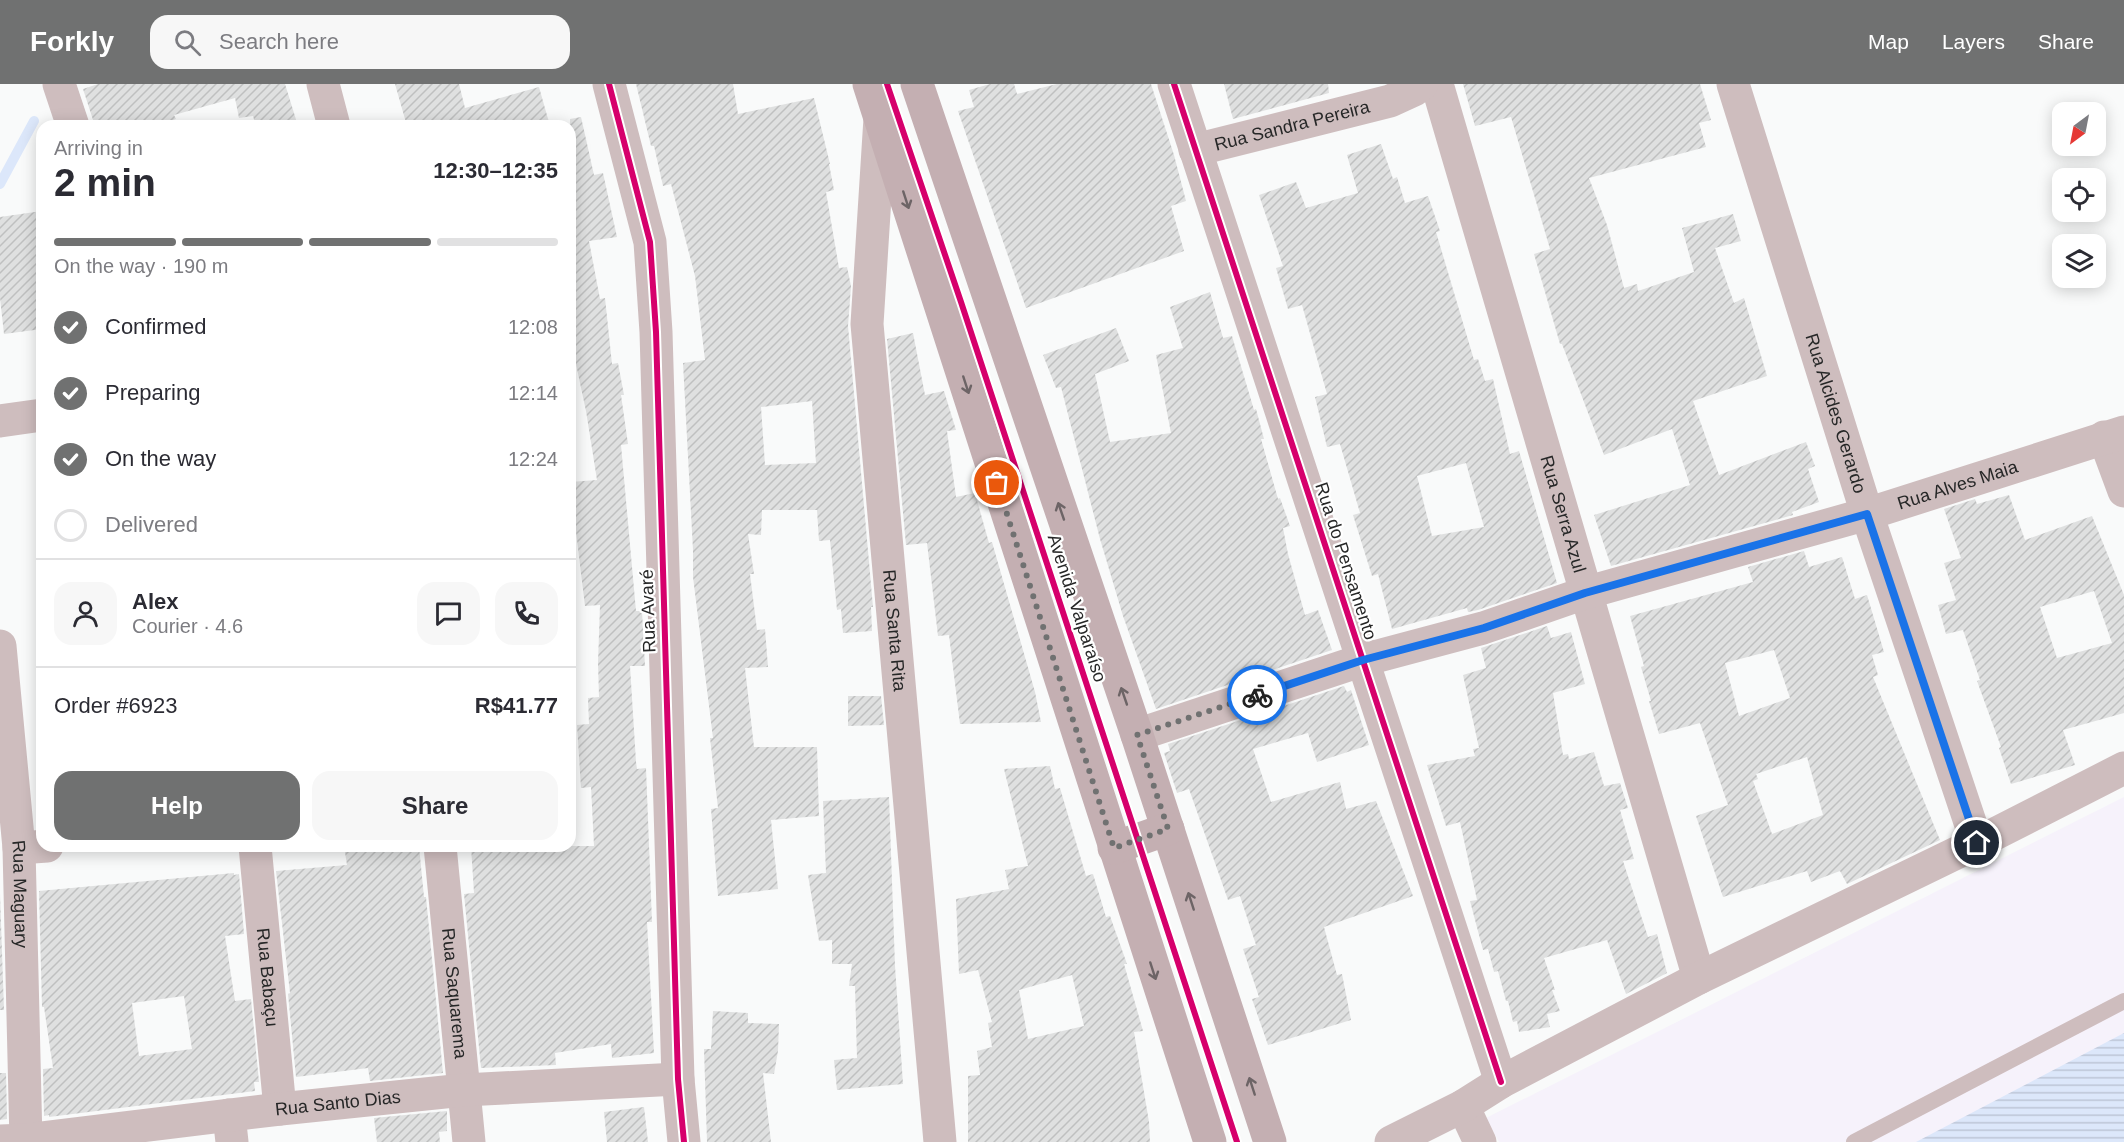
<!DOCTYPE html>
<html lang="en">
<head>
<meta charset="utf-8">
<style>
	body { margin:0; font-family:Helvetica,sans-serif; background:#f7f7f7; color:#2b2b33; height:100vh; display:flex; flex-direction:column; font-size:22px; white-space:nowrap }
	* { box-sizing:border-box; margin:0 }
	p { font-size:20px; color:#7c7c81 }
	.icon { flex:none; width:33px; height:33px; fill:none; stroke:currentColor; stroke-width:2; stroke-linecap:round; stroke-linejoin:round }
	.map { position:relative; flex:1; overflow:hidden }
	.sheet { position:absolute; left:36px; top:36px; width:540px; height:732px; display:flex; flex-direction:column; background:#fff; border-radius:18px; box-shadow:0 3px 15px #0003 }
	.sheet>* { flex:none }
	.needle { width:39px; rotate:212deg }
	.tools { position:absolute; left:2052px; top:18px; display:grid; gap:12px }
	.tools a { display:grid; place-items:center; width:54px; height:54px; border-radius:12px; background:#fff; box-shadow:0 3px 15px #0003; font-size:30px }
	.pin { position:absolute; display:grid; place-items:center; width:51px; height:51px; color:#fff; margin:-26px; border:3px solid #fff; border-radius:50%; box-shadow:0 2px 6px #0007 }
	.courier { position:absolute; display:grid; place-items:center; width:60px; height:60px; margin:-30px; border:4px solid #1a73e8; border-radius:50%; background:#fff; color:#222; box-shadow:0 2px 8px #0007 }
	.headline em { font-style:normal; font-weight:600 }
	.headline div { display:flex; flex-direction:column-reverse }
	.headline { display:flex; align-items:center; justify-content:space-between; height:102px; padding:0 18px }
	h1 { font-size:39px; font-weight:600; line-height:45px }
	.bar { display:grid; grid-template-columns:repeat(4,1fr); gap:9px 6px; align-content:center; height:72px; padding:0 18px }
	.bar i { height:8px; border-radius:4px; background:#e1e1e2 }
	.bar .active { background:#707171 }
	.bar p { grid-column:span 4 }
	.line { display:flex; align-items:center; gap:15px; padding:0 18px; border-top:2px solid #e1e1e2 }
	.line div { flex:1 }
	.round { display:grid; place-items:center; flex:none; width:63px; height:63px; border-radius:18px; background:#f7f7f7 }
	ol { padding:0 18px; list-style:none }
	li { display:flex; align-items:center; gap:18px; height:66px }
	li p { margin-inline-start:auto }
	li .icon { padding:6px; border-radius:50%; background:#707171; color:#fff; stroke-width:4 }
	li:last-child { color:#7c7c81 }
	li i { width:33px; height:33px; border:3px solid #e1e1e2; border-radius:50% }
	.button { display:flex; gap:12px; margin-top:auto; padding:12px 18px }
	.button a { flex:1; height:69px; border-radius:18px; background:#707171; color:#fff; font-size:24px; font-weight:600; line-height:69px; text-align:center }
	.button a+a { background:#f7f7f7; color:#2b2b33 }
	header { display:flex; align-items:center; gap:36px; box-sizing:border-box; height:84px; padding:0 30px; background:#707171; color:#fff }
	header strong { font-size:28px }
	nav { display:flex; gap:33px; margin-inline-start:auto; font-size:21px }
	.search { width:420px; height:54px; background:#f7f7f7; display:flex; align-items:center; gap:15px; box-sizing:border-box; padding:0 21px; border-radius:18px; color:#7c7c81; font-size:22px }
	.map>svg:first-child { display:block }
	.industrial { fill:#f6f2fb }
	.water { fill:url(#water-rules) }
	.lines { fill:none; stroke-linecap:round; stroke-linejoin:round }
	.stream { stroke:#dce7fa; stroke-width:10 }
	.building { fill:url(#building-hatch); fill-rule:evenodd }
	.lane { stroke:#cebdbe; stroke-width:16 }
	.street { stroke:#cebdbe; stroke-width:33 }
	.secondary { stroke:#c4afb2; stroke-width:33 }
	.cycleway-casing { stroke:#fff; stroke-width:10 }
	.cycleway { stroke:#d6006c; stroke-width:6 }
	.oneway { stroke:#6d6466 }
	.done { stroke:#707171; stroke-width:6; stroke-dasharray:0 10.8 }
	.route { stroke:#1a73e8; stroke-width:8 }
	.labels { text-anchor:middle; stroke-width:4.5; stroke-linejoin:round; paint-order:stroke }
	.street-label { font-size:18px; fill:#262727; stroke:#fff }
</style>
</head>
<body>
<header>
<strong>Forkly</strong>
<div class="search"><svg class="icon" aria-label="search" viewBox="0 0 24 24"><circle cx="10" cy="10" r="6"/><path d="M15 15l6 6"/></svg>Search here</div>
<nav><a>Map</a><a>Layers</a><a>Share</a></nav>
</header>
<div class="map">
<svg width="2124" height="1058" viewBox="0 0 2124 1058">
	<defs>
		<pattern id="water-rules" width="6" height="5" patternUnits="userSpaceOnUse" patternTransform="scale(1.5)"><rect width="6" height="5" fill="#dce7fa"/><path d="M0 2.5h6" fill="none" stroke="#bdc6d6"/></pattern>
		<pattern id="building-hatch" width="6" height="6" patternUnits="userSpaceOnUse" patternTransform="scale(1.5)"><rect width="6" height="6" fill="#dfe0e0"/><path d="M-1 1l2-2M0 6l6-6M5 7l2-2" fill="none" stroke="#bfc0c0"/></pattern>
	</defs>
	<rect width="100%" height="100%" fill="#f9fafa"/>
	<polygon class="industrial" points="2124,713 2124,1058 1499,1058 1486,1034"/>
	<polygon class="water" points="2124,949 2124,1058 1916,1058"/>
	<g class="lines">
		<polyline class="stream" points="0,100 34,37"/>
	</g>
	<g class="building">
		<polygon points="98,0 285,0 298,42 256,42 253,32 239,34 235,14 174,31 176,35 155,42 95,42 83,5"/>
		<polygon points="395,0 459,0 465,24 539,3 550,42 407,42"/>
		<path d="M636 0H733L738 30 814 14 830 80H829L834 106 826 108 839 184 847 183 851 202 848 242 873 523H871L872 547 843 549 841 525 837 526 830 456 819 457 817 426H762L761 451 748 450 754 490H750L757 546 765 545 768 583 745 584 754 663H817L819 732 771 736 778 805 718 812 711 725 718 724 710 654H713L693 493V466L683 279 705 276 695 192 671 100 663 102 654 62H651ZM812 317 816 379 765 381 761 323Z"/>
		<polygon points="990,0 1014,0 1017,10 1057,0 1151,0 1174,71 1186,117 1171,122 1184,167 1026,224 958,27 974,23 969,6"/>
		<polygon points="1224,0 1328,0 1329,9 1233,35"/>
		<polygon points="1463,0 1700,0 1711,36 1699,39 1706,63 1589,94 1607,141 1624,204 1637,200 1638,207 1694,188 1682,144 1733,130 1741,157 1715,164 1734,219 1744,214 1767,292 1693,317 1719,391 1806,358 1815,382 1808,385 1819,418 1792,428 1793,431 1611,482 1594,431 1690,401 1672,345 1604,371 1562,260 1560,260 1534,170 1550,165 1511,33 1475,42"/>
		<polygon points="581,33 594,91 603,89 617,153 589,157 600,215 605,214 612,280 618,279 624,311 621,311 628,360 621,361 636,527 642,527 645,582 630,582 636,678 637,685 646,684 652,838 647,838 654,969 612,974 611,960 555,969 556,981 481,984 464,810 474,809 471,762 594,762 591,703 581,704 577,641 589,640 588,614 599,613 598,579 600,521 585,522 570,398 597,396 586,327 574,271 572,272 570,257 570,35"/>
		<path d="M1381 60 1393 95 1397 93 1405 119 1428 112 1440 147 1436 148 1474 276 1478 275 1485 297 1493 295 1510 370 1519 367 1557 499 1478 526 1468 528 1467 524 1392 545 1378 490 1372 492 1353 431 1360 429 1340 360 1327 363 1315 313 1327 310 1302 221 1288 225 1276 184 1283 182 1259 111 1296 98 1306 124 1358 109 1347 71ZM1466 379 1484 443 1432 452 1417 392Z"/>
		<polygon points="42,127 42,245 4,250 0,214 0,133"/>
		<polygon points="1210,208 1223,254 1232,252 1254,326 1256,325 1264,355 1261,355 1278,415 1280,414 1290,442 1283,444 1288,470 1305,531 1318,526 1332,566 1156,625 1123,532 1100,455 1061,303 1056,304 1043,271 1116,244 1129,277 1095,290 1110,358 1171,349 1156,271 1183,264 1170,223"/>
		<polygon points="913,249 925,311 944,307 956,346 947,347 956,413 975,409 989,459 992,458 1000,486 1035,608 1041,638 960,640 949,551 938,552 927,459 906,461 887,255"/>
		<path d="M2009 411 2025 456 2092 432 2124 511V629L2063 646 2075 681 2011 700 1999 664 2001 663 1977 597 1980 596 1963 546 1946 550 1938 521 1956 516 1944 479 1961 474 1944 425 1975 415 1977 420ZM2094 507 2112 559 2057 574 2040 523Z"/>
		<path d="M1804 467 1809 483 1842 473 1855 515 1867 511 1884 568 1872 571 1878 591 1873 593 1940 756 1847 800 1840 787 1811 798 1807 787 1723 813 1696 732 1728 721 1700 639 1659 650 1649 617H1651L1641 583 1644 582 1630 532 1753 498 1748 483ZM1774 566 1790 614 1739 632 1725 579ZM1807 673 1823 731 1772 750 1753 697 1758 695 1756 690Z"/>
		<polygon points="1547,542 1551,554 1571,548 1585,600 1553,609 1563,671 1568,670 1569,675 1594,668 1604,702 1620,699 1628,724 1620,726 1634,775 1623,777 1648,853 1657,850 1667,889 1626,910 1607,856 1544,874 1555,906 1552,906 1560,927 1547,930 1550,943 1519,948 1517,937 1513,938 1508,917 1506,917 1498,887 1494,888 1488,865 1483,866 1470,817 1477,816 1460,738 1446,742 1427,681 1475,672 1473,665 1479,664 1463,591 1486,584 1481,564"/>
		<polygon points="1344,602 1347,608 1351,606 1369,661 1317,678 1308,649 1253,665 1271,718 1340,698 1346,725 1376,717 1413,812 1324,843 1337,891 1342,890 1351,936 1268,961 1252,915 1259,913 1243,865 1256,861 1240,812 1228,816 1189,705 1177,709 1164,669 1170,667 1168,660"/>
		<polygon points="848,612 881,612 884,641 848,642"/>
		<path d="M1050 682 1055 705 1060 704 1086 792 1093 790 1106 833 1110 832 1127 880H1124L1143 947 1134 948 1149 1038 1150 1058H968V992L980 991 977 967 992 963 988 939 992 938 978 886 959 890 956 815 1009 805 1005 786 1028 782 1004 685ZM1072 891 1084 942 1028 955 1019 906Z"/>
		<polygon points="889,713 895,882 903,1000 837,1006 834,976 857,974 855,902 849,902 852,880 832,880 832,856 819,857 808,791 826,789 823,717"/>
		<polygon points="344,762 419,762 424,813 426,813 443,989 370,997 368,984 296,993 288,910 290,909 276,787 347,781"/>
		<path d="M234 789V791L239 790 244 850 225 852 235 917 251 915 259 998H254L255 1007 49 1033V1031L44 1032 43 985 53 984 44 923H42L39 807ZM184 912 192 965 139 972 132 919Z"/>
		<polygon points="0,810 4,926 0,926"/>
		<polygon points="713,927 748,929 748,939 779,940 778,967 774,990 763,989 771,1058 707,1058 704,965 711,965"/>
		<polygon points="0,989 6,989 7,1035 0,1036"/>
		<polygon points="644,1023 648,1058 607,1058 604,1028"/>
		<polygon points="447,1027 447,1047 439,1048 440,1058 377,1058 374,1034"/>
	</g>
	<g class="lines">
		<polyline class="lane" points="1854,1058 2124,917"/>
		<g class="street">
			<polyline points="59,0 73,42"/>
			<polyline points="323,0 334,42"/>
			<polyline points="609,0 650,158 656,248 678,995 684,1058"/>
			<polyline points="1174,0 1501,998"/>
			<path id="s1" d="M1437 0 1699 894"/>
			<path id="s2" d="M1733 0 1867 430 1977 759"/>
			<path id="s3" d="M880 34 867 240 940 1058"/>
			<path id="s4" d="M1195 66 1390 17 1414 6 1422 0"/>
			<polyline points="0,337 42,331"/>
			<polyline points="2104,353 2124,407"/>
			<path id="s5" d="M0 562 19 764 26 1058"/>
			<path id="s6" d="M1137 651 1363 576 1483 544 1585 509 1867 430 2124 348"/>
			<path id="s7" d="M255 762 280 1025"/>
			<path id="s8" d="M440 762 469 1058"/>
			<polyline points="19,764 47,762"/>
			<polyline points="1463,1022 1480,1058"/>
			<polyline points="229,1031 232,1058"/>
			<path id="s9" d="M0 1057 26 1056 280 1025 464 1006 678 995"/>
			<polyline points="1391,1058 1463,1022 1501,998 1699,894 1977,759 2124,684"/>
		</g>
		<g class="secondary">
			<polyline points="869,0 1210,1058"/>
			<polyline points="917,0 1137,651 1270,1058"/>
			<polyline points="1114,764 1168,745"/>
		</g>
		<defs>
			<g id="cycleway">
				<polyline points="609,0 650,158 656,248 678,995 684,1058"/>
				<polyline points="887,0 961,218 1237,1058"/>
				<polyline points="1174,0 1501,998"/>
			</g>
		</defs>
		<use href="#cycleway" class="cycleway-casing"/>
		<use href="#cycleway" class="cycleway"/>
	</g>
	<defs><path id="oneway-shaft" d="M-6 0H5M1.5-3L5.5 0L1.5 3" fill="none" stroke-width="1.6" stroke-linecap="round" stroke-linejoin="round" transform="scale(1.5)"/></defs>
	<g class="oneway">
		<use href="#oneway-shaft" transform="translate(906 116) rotate(72)"/>
		<use href="#oneway-shaft" transform="translate(966 301) rotate(72)"/>
		<use href="#oneway-shaft" transform="translate(1061 427) rotate(-109)"/>
		<use href="#oneway-shaft" transform="translate(1124 612) rotate(-109)"/>
		<use href="#oneway-shaft" transform="translate(1191 817) rotate(-108)"/>
		<use href="#oneway-shaft" transform="translate(1153 887) rotate(72)"/>
		<use href="#oneway-shaft" transform="translate(1252 1002) rotate(-108)"/>
	</g>
	<g class="lines">
		<polyline class="done" points="997,399 1114,764 1168,745 1137,651 1257,611"/>
		<polyline class="route" points="1257,611 1363,576 1484,544 1585,509 1867,430 1977,759"/>
	</g>
	<g class="labels">
		<g class="street-label">
			<text dy="6" stroke="none"><textPath href="#s4" startOffset="100">Rua Sandra Pereira</textPath></text>
			<text dy="6" stroke="none"><textPath href="#s2" startOffset="345">Rua Alcides Gerardo</textPath></text>
			<text dy="6" stroke="none"><textPath href="#s6" startOffset="858">Rua Alves Maia</textPath></text>
			<text dy="6" stroke="none"><textPath href="#s1" startOffset="448">Rua Serra Azul</textPath></text>
			<text transform="translate(1346 477) rotate(72)" y="6">Rua do Pensamento</text>
			<text transform="translate(1077 524) rotate(72)" y="6">Avenida Valparaíso</text>
			<text transform="translate(648 527) rotate(-92)" y="6">Rua Avaré</text>
			<text dy="6" stroke="none"><textPath href="#s3" startOffset="514">Rua Santa Rita</textPath></text>
			<text dy="6" stroke="none"><textPath href="#s5" startOffset="249">Rua Maguary</textPath></text>
			<text dy="6" stroke="none"><textPath href="#s7" startOffset="132">Rua Babaçu</textPath></text>
			<text dy="6" stroke="none"><textPath href="#s8" startOffset="148">Rua Saquarema</textPath></text>
			<text dy="6" stroke="none"><textPath href="#s9" startOffset="340">Rua Santo Dias</textPath></text>
		</g>
	</g>
</svg>
<div class="tools">
<a><svg class="needle" viewBox="-14 -14 28 28"><path d="M0-13l5 13h-10z" fill="#e53935"/><path d="M0 13l5-13h-10z" fill="#7c7c81"/></svg></a>
<a><svg class="icon" aria-label="locate" viewBox="0 0 24 24"><circle cx="12" cy="12" r="6"/><path d="M12 2v4M12 18v4M2 12h4M18 12h4"/></svg></a>
<a><svg class="icon" aria-label="layers" viewBox="0 0 24 24"><path d="M12 4l9 5-9 5-9-5zM3 14l9 5 9-5"/></svg></a>
</div>
<div class="pin" style="left:997px;top:399px;background:#ea580c"><svg class="icon" aria-label="bag" viewBox="0 0 24 24"><path d="M5 8h14l-1 12H6zM9 8a3 3 0 0 1 6 0"/></svg></div>
<div class="pin" style="left:1977px;top:759px;background:#1f2937"><svg class="icon" aria-label="home" viewBox="0 0 24 24"><path d="M3 11l9-7 9 7M6 9v11h12V9"/></svg></div>
<div class="courier" style="left:1257px;top:611px"><svg class="icon" aria-label="bike" viewBox="0 0 24 24"><circle cx="6" cy="16" r="4"/><circle cx="18" cy="16" r="4"/><path d="M6 16l4-8h5l3 8M10 8l3 8H6M13 5h3"/></svg></div>
<section class="sheet">
<div class="headline"><div><h1>2 min</h1><p>Arriving in</p></div><em>12:30–12:35</em></div>
<div class="bar"><i class="active"></i><i class="active"></i><i class="active"></i><i></i><p>On the way · 190 m</p></div>
<ol>
<li><svg class="icon" aria-label="check" viewBox="0 0 24 24"><path d="M5 12l5 5 9-10"/></svg>Confirmed<p>12:08</p></li>
<li><svg class="icon" aria-label="check" viewBox="0 0 24 24"><path d="M5 12l5 5 9-10"/></svg>Preparing<p>12:14</p></li>
<li><svg class="icon" aria-label="check" viewBox="0 0 24 24"><path d="M5 12l5 5 9-10"/></svg>On the way<p>12:24</p></li>
<li><i></i>Delivered</li>
</ol>
<div class="line" style="height:108px"><a class="round"><svg class="icon" aria-label="person" viewBox="0 0 24 24"><circle cx="12" cy="8" r="4"/><path d="M4 21q1-7 8-7t8 7"/></svg></a><div><b>Alex</b><p>Courier · 4.6</p></div><a class="round"><svg class="icon" aria-label="chat" viewBox="0 0 24 24"><path d="M4 5h16v11H9l-5 4z"/></svg></a><a class="round"><svg class="icon" aria-label="phone" viewBox="0 0 24 24"><path d="M5 4h4l2 5-3 2q2 4 5 5l2-3 5 2v4C11 20 4 13 5 4z"/></svg></a></div>
<div class="line" style="height:78px"><div>Order #6923</div><b>R$41.77</b></div>
<div class="button"><a>Help</a><a>Share</a></div>
</section>
</div>
</body>
</html>
